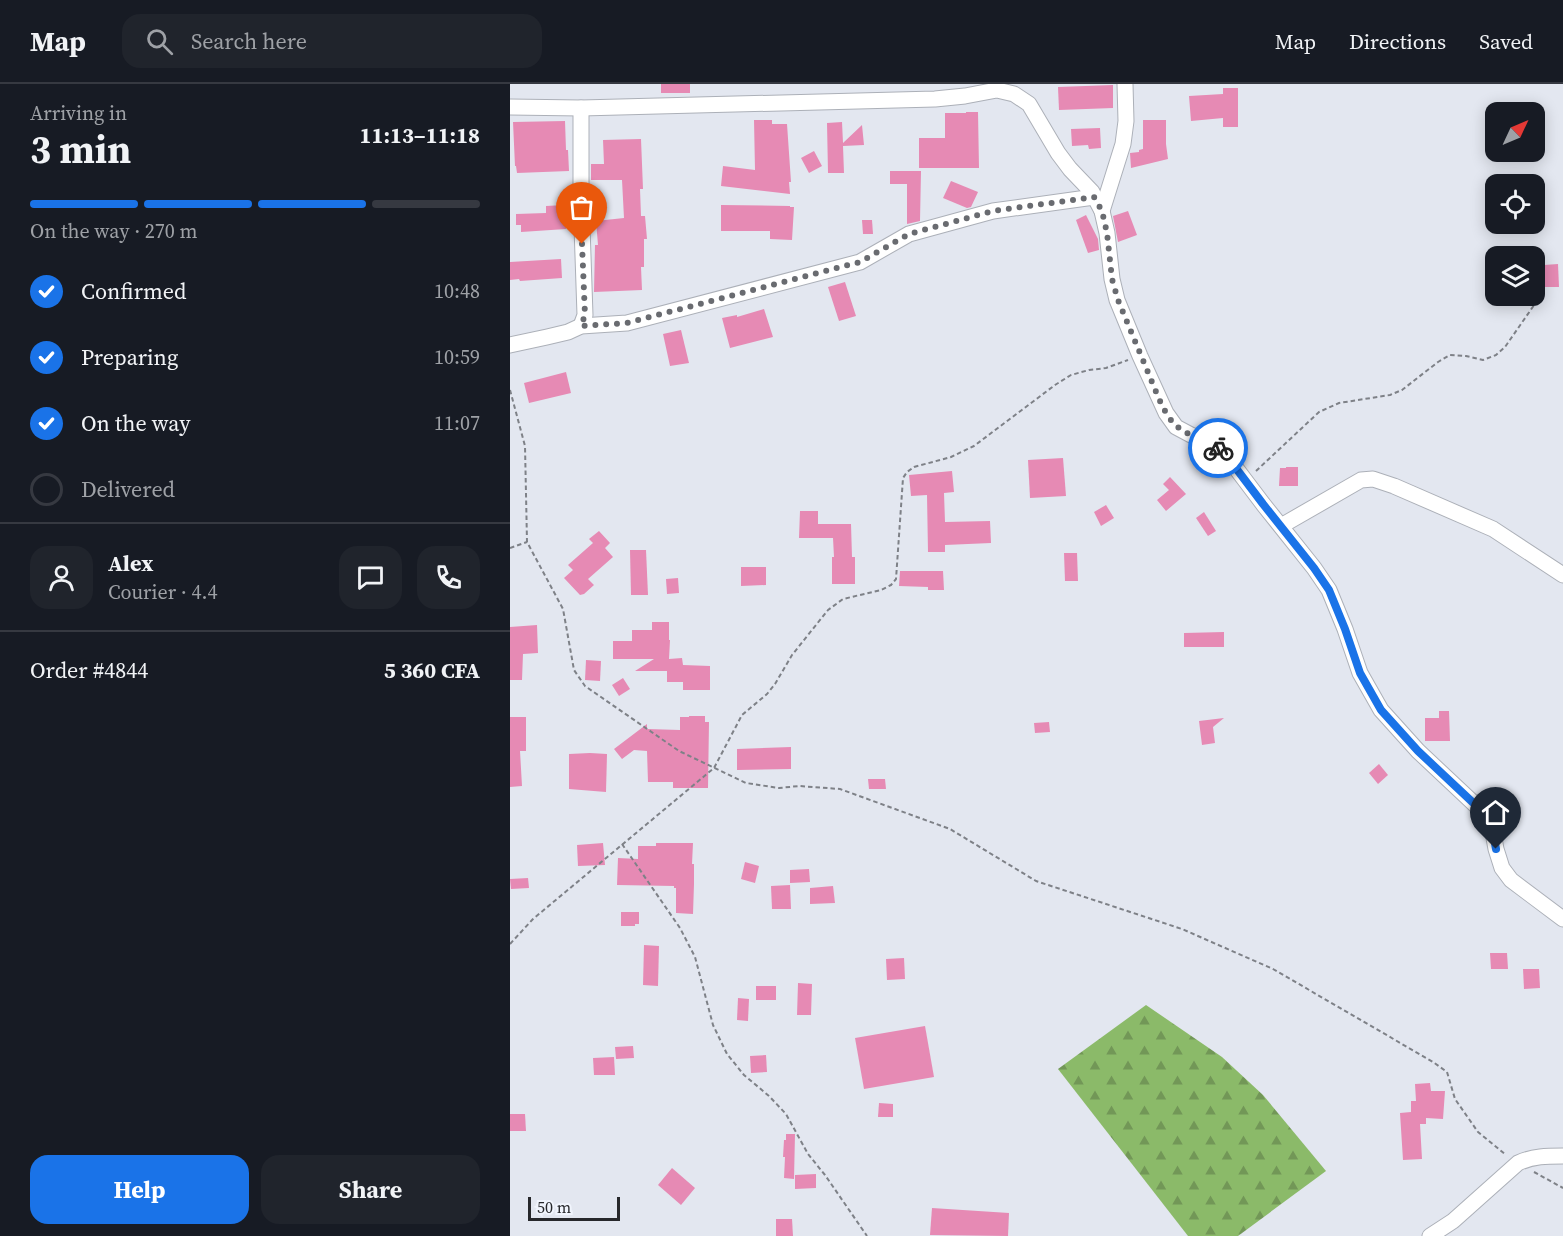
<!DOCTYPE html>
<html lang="en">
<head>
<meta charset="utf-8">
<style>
	body { margin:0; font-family:"Source Serif 4",serif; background:#20242c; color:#f1f3f6; height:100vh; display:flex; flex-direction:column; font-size:22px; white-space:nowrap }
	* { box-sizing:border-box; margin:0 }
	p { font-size:20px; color:#9ea1a6 }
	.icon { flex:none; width:33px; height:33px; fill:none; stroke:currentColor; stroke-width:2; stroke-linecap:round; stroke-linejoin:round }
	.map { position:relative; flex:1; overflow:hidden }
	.panel { display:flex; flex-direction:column; background:#171b24; width:510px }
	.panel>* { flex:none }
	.needle { width:39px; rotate:46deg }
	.buttons { position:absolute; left:975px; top:18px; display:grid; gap:12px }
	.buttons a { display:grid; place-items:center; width:60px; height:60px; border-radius:12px; background:#171b24; box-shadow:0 3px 15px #0003; font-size:30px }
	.scale { position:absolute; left:18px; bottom:15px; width:92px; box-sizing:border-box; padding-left:6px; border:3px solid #27282b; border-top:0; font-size:16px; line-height:21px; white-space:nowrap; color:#27282b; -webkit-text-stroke:4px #f1f5fd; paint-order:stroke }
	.pin { position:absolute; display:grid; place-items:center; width:51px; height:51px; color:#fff; margin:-62px -26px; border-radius:50% 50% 50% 0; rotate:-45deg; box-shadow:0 0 6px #0007 }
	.pin .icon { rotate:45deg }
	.courier { position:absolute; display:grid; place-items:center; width:60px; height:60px; margin:-30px; border:4px solid #1a73e8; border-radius:50%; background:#fff; color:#222; box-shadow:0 2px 8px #0007 }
	.summary em { font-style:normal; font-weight:700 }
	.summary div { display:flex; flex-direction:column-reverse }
	.summary { display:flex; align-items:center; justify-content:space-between; height:102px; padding:0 30px }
	h1 { font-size:39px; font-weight:700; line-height:45px }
	.bar { display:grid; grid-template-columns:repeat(4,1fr); gap:9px 6px; align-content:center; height:72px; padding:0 30px }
	.bar i { height:8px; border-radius:4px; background:#363941 }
	.bar .active { background:#1a73e8 }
	.bar p { grid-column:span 4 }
	.line { display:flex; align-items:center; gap:15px; padding:0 30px; border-top:2px solid #363941 }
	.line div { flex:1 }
	.round { display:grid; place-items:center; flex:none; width:63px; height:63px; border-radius:18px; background:#20242c }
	ol { padding:0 30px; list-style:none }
	li { display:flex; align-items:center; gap:18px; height:66px }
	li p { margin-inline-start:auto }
	li .icon { padding:6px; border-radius:50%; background:#1a73e8; color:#fff; stroke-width:4 }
	li:last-child { color:#9ea1a6 }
	li i { width:33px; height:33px; border:3px solid #363941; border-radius:50% }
	.primary-button { display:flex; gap:12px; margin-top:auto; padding:12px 30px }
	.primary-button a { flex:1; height:69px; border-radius:18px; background:#1a73e8; color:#fff; font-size:24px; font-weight:700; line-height:69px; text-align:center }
	.primary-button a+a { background:#20242c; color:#f1f3f6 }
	header { display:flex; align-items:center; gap:36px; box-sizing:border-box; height:84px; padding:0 30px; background:#171b24; border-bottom:2px solid #363941 }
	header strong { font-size:28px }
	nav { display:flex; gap:33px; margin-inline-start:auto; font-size:21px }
	.search { width:420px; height:54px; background:#20242c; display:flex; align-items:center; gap:15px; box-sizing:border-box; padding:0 21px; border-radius:18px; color:#9ea1a6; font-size:22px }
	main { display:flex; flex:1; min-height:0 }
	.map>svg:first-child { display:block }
	.forest { fill:url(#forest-firs) }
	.building { fill:#e68ab4 }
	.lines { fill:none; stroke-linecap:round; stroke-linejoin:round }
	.minor-casing { stroke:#acb0b8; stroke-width:17 }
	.path { stroke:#7e8187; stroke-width:2; stroke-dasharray:4.5 3; stroke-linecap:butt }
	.minor { stroke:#fff; stroke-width:15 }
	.done { stroke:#696b70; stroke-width:6; stroke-dasharray:0 10.8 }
	.route { stroke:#1a73e8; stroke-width:8 }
</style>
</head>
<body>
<header>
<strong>Map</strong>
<div class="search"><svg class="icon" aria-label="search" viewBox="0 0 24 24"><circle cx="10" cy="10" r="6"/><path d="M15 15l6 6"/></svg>Search here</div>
<nav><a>Map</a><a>Directions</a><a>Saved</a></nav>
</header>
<main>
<section class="panel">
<div class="summary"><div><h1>3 min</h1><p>Arriving in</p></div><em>11:13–11:18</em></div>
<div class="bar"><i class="active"></i><i class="active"></i><i class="active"></i><i></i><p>On the way · 270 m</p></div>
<ol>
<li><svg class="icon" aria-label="check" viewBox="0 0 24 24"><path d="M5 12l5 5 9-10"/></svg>Confirmed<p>10:48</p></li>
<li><svg class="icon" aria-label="check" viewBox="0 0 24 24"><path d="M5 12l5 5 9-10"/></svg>Preparing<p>10:59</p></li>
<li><svg class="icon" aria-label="check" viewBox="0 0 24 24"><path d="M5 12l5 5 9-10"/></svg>On the way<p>11:07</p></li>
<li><i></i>Delivered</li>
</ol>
<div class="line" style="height:108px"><a class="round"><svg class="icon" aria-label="person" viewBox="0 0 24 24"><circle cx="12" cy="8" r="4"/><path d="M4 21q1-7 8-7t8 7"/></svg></a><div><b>Alex</b><p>Courier · 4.4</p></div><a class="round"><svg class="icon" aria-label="chat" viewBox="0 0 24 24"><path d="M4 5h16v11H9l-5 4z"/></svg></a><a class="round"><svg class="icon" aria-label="phone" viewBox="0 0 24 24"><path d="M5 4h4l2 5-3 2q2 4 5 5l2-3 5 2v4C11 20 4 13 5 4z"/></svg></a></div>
<div class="line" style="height:78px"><div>Order #4844</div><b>5 360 CFA</b></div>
<div class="primary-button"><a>Help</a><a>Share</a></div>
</section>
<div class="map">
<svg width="1053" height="1152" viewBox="0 0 1053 1152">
	<defs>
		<pattern id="forest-firs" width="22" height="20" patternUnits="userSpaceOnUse" patternTransform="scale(1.5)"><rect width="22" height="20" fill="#8bba69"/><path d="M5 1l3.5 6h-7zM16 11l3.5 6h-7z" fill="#729757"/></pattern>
	</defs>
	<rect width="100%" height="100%" fill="#e3e7f0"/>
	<polygon class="forest" points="636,921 712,973 753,1011 816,1087 728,1152 678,1152 548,985"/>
	<g class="building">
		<rect x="151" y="0" width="29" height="9"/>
		<polygon points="603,1 603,24 549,26 548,3"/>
		<polygon points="713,4 728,4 728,43 713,43 713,34 681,37 679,12 713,10"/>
		<polygon points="456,28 468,28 469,84 409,84 409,54 435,54 435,29 456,29"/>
		<polygon points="244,36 262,36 262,40 277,40 281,98 279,98 280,110 211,102 213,82 245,86"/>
		<polygon points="633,36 656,36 656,60 658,75 621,84 620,69 629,68 629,66 633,65"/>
		<polygon points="55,37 56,66 58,66 59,87 7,89 6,82 5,82 3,38"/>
		<polygon points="332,38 333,59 352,41 354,61 333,62 334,89 318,89 317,39"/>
		<polygon points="590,44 591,64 579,65 578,61 562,62 561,45"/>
		<polygon points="131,55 133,105 130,105 131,132 135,132 137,155 134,155 134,183 131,183 132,206 84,208 85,161 88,161 86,137 114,134 112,96 81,96 81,80 94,80 93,56"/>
		<polygon points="304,67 312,82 299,89 291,74"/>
		<polygon points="380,87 411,87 410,137 397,140 397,100 380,100"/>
		<polygon points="441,97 468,108 461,123 457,124 433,114"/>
		<polygon points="55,121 56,145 11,148 11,141 6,141 6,130 36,129 36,122"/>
		<polygon points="211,121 280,122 280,123 284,123 282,156 260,155 260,147 211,147"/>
		<polygon points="618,127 627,151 608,158 603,132"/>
		<polygon points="576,131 588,155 589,166 578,169 566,136"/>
		<polygon points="352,136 362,136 363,150 353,150"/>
		<polygon points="51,175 52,194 10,197 9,195 0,196 0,178"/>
		<polygon points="1048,180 1049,203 1035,203 1034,181"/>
		<polygon points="335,198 346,232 329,237 318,203"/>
		<polygon points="254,225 263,253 220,264 212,234 227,231 227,233"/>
		<polygon points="171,246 179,279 160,282 153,250"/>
		<polygon points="56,288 61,309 19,319 14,299"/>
		<polygon points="553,374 556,412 520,414 518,376"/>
		<polygon points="776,383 788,383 788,402 769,402 770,384 776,384"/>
		<polygon points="442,387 444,408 434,409 435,438 480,437 481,459 435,461 435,468 418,468 417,411 401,412 399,391"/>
		<polygon points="660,393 676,410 656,427 647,416 659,406 653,400"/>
		<polygon points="596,421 604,434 591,442 584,428"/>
		<polygon points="290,427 308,427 308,440 341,440 342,473 345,473 345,500 322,500 322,473 324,473 323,454 289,454"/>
		<polygon points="694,428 706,447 698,452 686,434"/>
		<polygon points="89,447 100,459 95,464 103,473 78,495 84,501 74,510 70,511 54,494 63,486 58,481 83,459 79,455"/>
		<polygon points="120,466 136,466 138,511 121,511"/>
		<polygon points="554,469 567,469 568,497 555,497"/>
		<polygon points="231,483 256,483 256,501 231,502"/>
		<polygon points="390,487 433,487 434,506 418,506 418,503 389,502"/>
		<polygon points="168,494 169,509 157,510 156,495"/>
		<polygon points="142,538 159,538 159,556 160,556 159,575 172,574 173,581 200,582 200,606 173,606 173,598 157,598 157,587 125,587 144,575 103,575 103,557 122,557 122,546 142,546"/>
		<polygon points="27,541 28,569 13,570 12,596 0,596 0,543"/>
		<polygon points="714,548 714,563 674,563 674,549"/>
		<polygon points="76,576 91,577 90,597 75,596"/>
		<polygon points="113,594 120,605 109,612 102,601"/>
		<polygon points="929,627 939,627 940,657 915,657 915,634 929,634"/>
		<polygon points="179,632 195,632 195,638 199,638 198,704 163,704 163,698 138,698 137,667 124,666 112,675 104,665 137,640 137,645 170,646 170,633 179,633"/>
		<polygon points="0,633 16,633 16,667 10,667 12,702 0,703"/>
		<polygon points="714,634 703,643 705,659 692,661 689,637"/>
		<polygon points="539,638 540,648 525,649 524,639"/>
		<polygon points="281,663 281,685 227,686 227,665"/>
		<polygon points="80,669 97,670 96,708 59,705 59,670"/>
		<polygon points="869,680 878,691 868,700 859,689"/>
		<polygon points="358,695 375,695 376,705 359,705"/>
		<polygon points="93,759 95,781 68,782 67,761"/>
		<polygon points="146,759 183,759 182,780 184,780 184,800 183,830 166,829 166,804 164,804 164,802 107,801 108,774 128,775 128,762 146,762"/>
		<polygon points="235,778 249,782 245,799 231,795"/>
		<polygon points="299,785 300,798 280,799 280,786"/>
		<polygon points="18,794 19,804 1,805 0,795"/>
		<polygon points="280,801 281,825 262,825 261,802"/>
		<polygon points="323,802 325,819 300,820 300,804"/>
		<polygon points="111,828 129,828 129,840 125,840 125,842 111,842"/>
		<polygon points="134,861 149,862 148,902 133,901"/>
		<polygon points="980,869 997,869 998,885 981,885"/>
		<polygon points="394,874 395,895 377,896 376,875"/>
		<polygon points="1013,885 1029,885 1030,904 1014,905"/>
		<polygon points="288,899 302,900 301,931 287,931"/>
		<rect x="246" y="902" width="20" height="14"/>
		<polygon points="228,914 239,915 238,937 227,936"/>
		<polygon points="415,942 424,993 354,1005 345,954"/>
		<polygon points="123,962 124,974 106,975 105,963"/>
		<polygon points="256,971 257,988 241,989 240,972"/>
		<polygon points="104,973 105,991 84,991 83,974"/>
		<polygon points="920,999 921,1007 935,1007 933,1035 916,1034 916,1040 910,1040 912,1075 893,1076 890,1029 901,1028 901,1017 906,1017 905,1000"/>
		<polygon points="369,1019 383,1020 383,1033 368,1033"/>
		<polygon points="0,1030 15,1030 16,1047 0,1047"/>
		<polygon points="276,1050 285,1050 284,1095 274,1094 275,1073 273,1073 274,1056 276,1056"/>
		<polygon points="162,1084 185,1104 171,1121 148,1101"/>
		<polygon points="306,1090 306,1104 285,1105 285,1091"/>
		<polygon points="422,1124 499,1129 498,1152 420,1151"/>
		<polygon points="266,1135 282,1135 283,1152 266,1152"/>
	</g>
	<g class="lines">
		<defs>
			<g id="minor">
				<polyline points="0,23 71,24 425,15 455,12 487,6 504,10 519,20 548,69 560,85 582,108 592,127 597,149 602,195 607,216 630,272 656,329 666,343 681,351 701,358 716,371 753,420 804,484 819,506 835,545 850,589 871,626 908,667 974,729 982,743 986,765 992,784 1001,796 1053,835"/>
				<polyline points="71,24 71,113 75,231 71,242"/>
				<polyline points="592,127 613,60 616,37 615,0"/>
				<polyline points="0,261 37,253 58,248 71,242 117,239 350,178 399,150 483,127 584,113"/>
				<polyline points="771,442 851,396 863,395 884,402 983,445 1053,491"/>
				<path d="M920 1152 943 1137 1008 1079C1023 1072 1037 1072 1053 1072"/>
			</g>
		</defs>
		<use href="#minor" class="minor-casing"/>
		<g class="path">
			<polyline points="0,306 15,362 17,458 53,525 64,586 75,602 169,667 236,699 269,704 289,702 330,705 440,745 526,797 672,845 763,885 923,978 937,988 945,1015 968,1048 996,1071"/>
			<polyline points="746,387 809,328 829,319 880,311 892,306 928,278 940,271 956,272 973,276 986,271 995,263 1029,214"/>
			<polyline points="0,464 17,458"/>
			<polyline points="112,760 170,844 185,873 203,941 217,970 234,991 259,1012 276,1030 298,1070 315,1091 357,1152"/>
			<polyline points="0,860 23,835 204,684 232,631 257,610 265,600 282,571 318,526 333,515 371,506 381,501 386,495 393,394 397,388 404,383 441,373 464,362 545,301 561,291 579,286 596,284 618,276"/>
			<polyline points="1024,1088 1053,1104"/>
		</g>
		<use href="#minor" class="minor"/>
	</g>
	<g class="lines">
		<path class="done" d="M72 160 75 231 71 242 117 239 350 178 399 150 483 127 584 113 592 127 597 149 602 195 608 216 649 315C657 332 663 343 681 351 691 355 700 357 708 364"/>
		<polyline class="route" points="708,364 716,371 753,420 804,484 819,506 835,545 850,589 871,626 908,667 974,729 982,743 986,765"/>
	</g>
</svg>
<div class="buttons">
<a><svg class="needle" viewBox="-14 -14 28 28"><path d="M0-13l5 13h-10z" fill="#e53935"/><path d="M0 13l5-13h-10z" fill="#9ea1a6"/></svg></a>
<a><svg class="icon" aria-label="locate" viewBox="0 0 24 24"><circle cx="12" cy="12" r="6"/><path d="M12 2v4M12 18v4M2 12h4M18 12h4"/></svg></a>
<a><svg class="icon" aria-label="layers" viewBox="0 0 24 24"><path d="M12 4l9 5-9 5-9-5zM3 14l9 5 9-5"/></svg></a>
</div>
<div class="scale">50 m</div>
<div class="pin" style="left:72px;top:160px;background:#ea580c"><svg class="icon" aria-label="bag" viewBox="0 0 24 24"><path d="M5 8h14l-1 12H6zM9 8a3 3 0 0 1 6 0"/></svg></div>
<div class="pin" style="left:986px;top:765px;background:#1f2937"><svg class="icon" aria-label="home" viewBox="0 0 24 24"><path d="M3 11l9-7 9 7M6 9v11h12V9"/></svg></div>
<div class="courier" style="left:708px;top:364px"><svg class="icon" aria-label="bike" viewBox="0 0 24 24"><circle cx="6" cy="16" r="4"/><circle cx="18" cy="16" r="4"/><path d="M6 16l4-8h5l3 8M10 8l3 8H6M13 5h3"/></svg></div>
</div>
</main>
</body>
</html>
